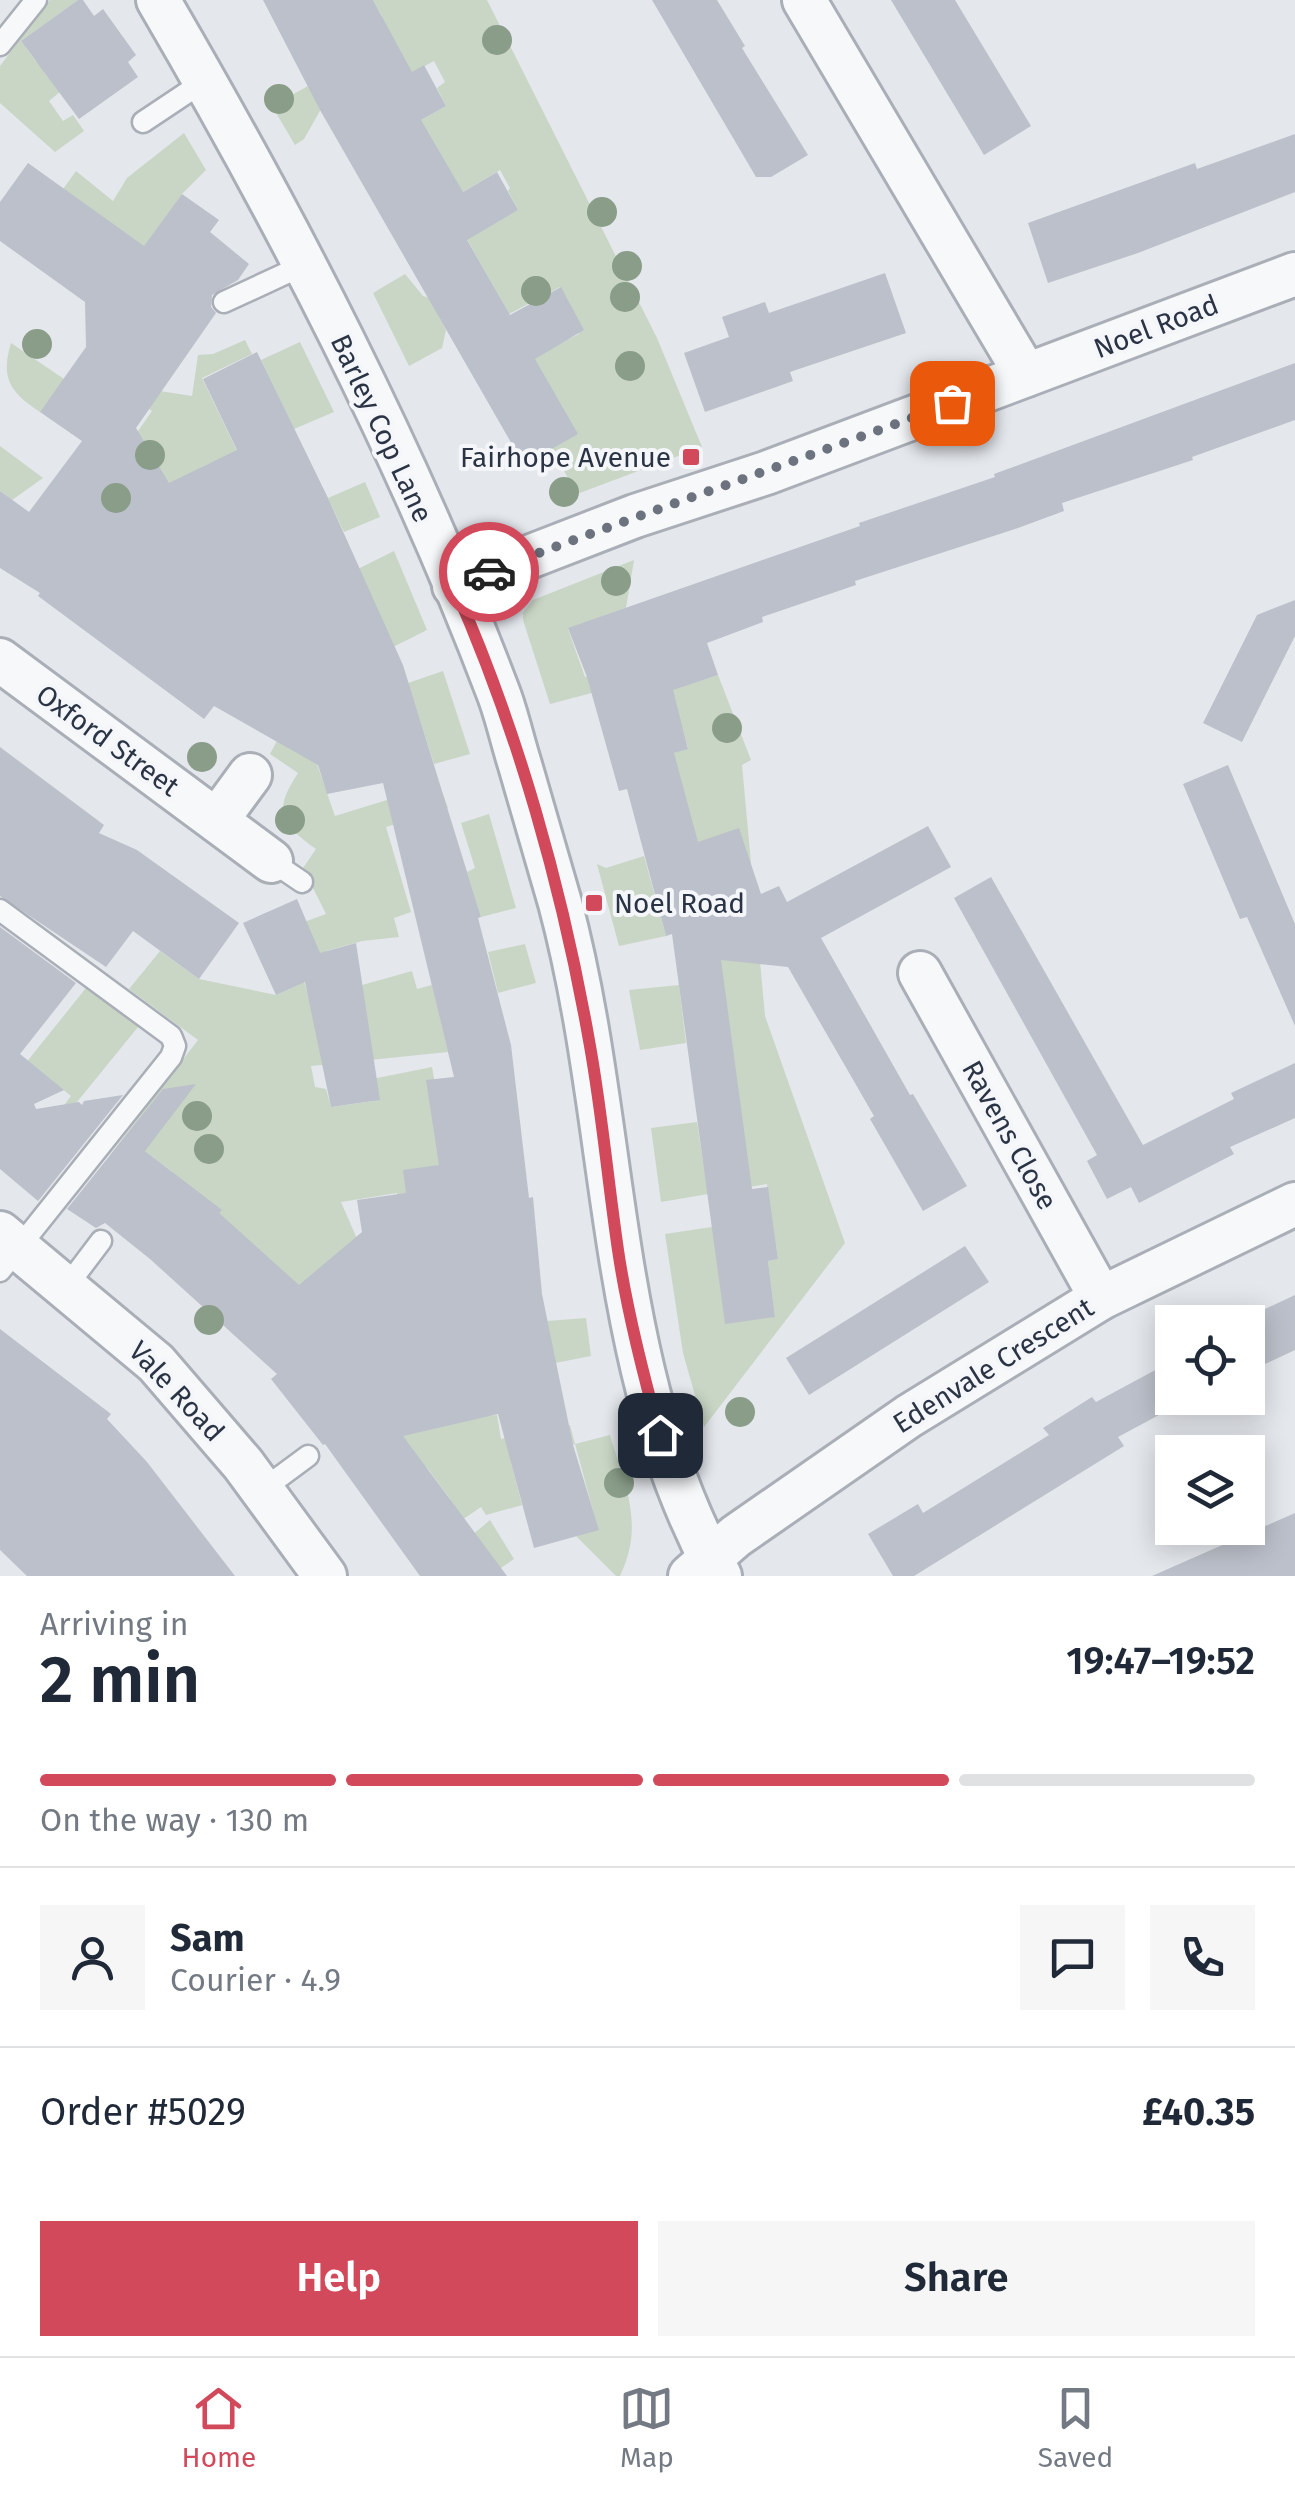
<!DOCTYPE html>
<html lang="en">
<head>
<meta charset="utf-8">
<style>
	body { margin:0; font-family:"Fira Sans",sans-serif; background:#f6f6f7; color:#1f2937; height:100vh; display:flex; flex-direction:column; font-size:38px; white-space:nowrap }
	* { box-sizing:border-box; margin:0 }
	p { font-size:32px; color:#747a83 }
	.icon { flex:none; width:55px; height:55px; fill:none; stroke:currentColor; stroke-width:2; stroke-linecap:round; stroke-linejoin:round }
	.map { position:relative; height:1576px; overflow:hidden }
	.side { display:flex; flex-direction:column; background:#fff; flex:1 }
	.side>* { flex:none }
	.tools { position:absolute; left:1155px; top:1305px; display:grid; gap:20px }
	.tools a { display:grid; place-items:center; width:110px; height:110px; border-radius:0px; background:#fff; box-shadow:0 5px 25px #0003; font-size:50px }
	.pin { position:absolute; display:grid; place-items:center; width:85px; height:85px; color:#fff; margin:-42px; border-radius:20px; box-shadow:0 5px 15px #0006 }
	.courier { position:absolute; display:grid; place-items:center; width:100px; height:100px; margin:-50px; border:8px solid #d1495b; border-radius:50%; background:#fff; color:#222; box-shadow:0 2px 12px #0007 }
	.head em { font-style:normal; font-weight:600 }
	.head div { display:flex; flex-direction:column-reverse }
	.head { display:flex; align-items:center; justify-content:space-between; height:170px; padding:0 40px }
	h1 { font-size:65px; font-weight:600; line-height:75px }
	.bar { display:grid; grid-template-columns:repeat(4,1fr); gap:15px 10px; align-content:center; height:120px; padding:0 40px }
	.bar i { height:12px; border-radius:8px; background:#e0e1e3 }
	.bar .active { background:#d1495b }
	.bar p { grid-column:span 4 }
	.line { display:flex; align-items:center; gap:25px; padding:0 40px; border-top:2px solid #e0e1e3 }
	.line div { flex:1 }
	.round { display:grid; place-items:center; flex:none; width:105px; height:105px; border-radius:0px; background:#f6f6f7 }
	.primary-button { display:flex; gap:20px; margin-top:auto; padding:20px 40px }
	.primary-button a { flex:1; height:115px; border-radius:0px; background:#d1495b; color:#fff; font-size:40px; font-weight:600; line-height:115px; text-align:center }
	.primary-button a+a { background:#f6f6f7; color:#1f2937 }
	.menu { display:flex; justify-content:space-around; align-items:center; height:140px; border-top:2px solid #e0e1e3; background:#fff; font-size:28px; color:#747a83 }
	.menu a { display:grid; justify-items:center; gap:5px }
	.menu .active { color:#d1495b }
	.map>svg:first-child { display:block }
	.green { fill:#c9d6c5 }
	.building { fill:#bbc0ca }
	.lines { fill:none; stroke-linecap:round; stroke-linejoin:round }
	.service-casing { stroke:#a9aeb7; stroke-width:25 }
	.minor-casing { stroke:#a9aeb7; stroke-width:48 }
	.service { stroke:#f7f8fa; stroke-width:20 }
	.minor { stroke:#f7f8fa; stroke-width:42 }
	.tree { fill:#899d89 }
	.done { stroke:#6c737f; stroke-width:10; stroke-dasharray:0 18 }
	.route { stroke:#d1495b; stroke-width:12 }
	.poi-dot { fill:#d1495b; stroke:#f4f6f9; stroke-width:4 }
	.labels { text-anchor:middle; stroke-width:8; stroke-linejoin:round; paint-order:stroke }
	.street-label { font-size:28px; fill:#2b3445; stroke:#f4f6f9 }
	.poi-label { font-size:28px; fill:#2b3445; stroke:#f4f6f9; text-anchor:end }
</style>
</head>
<body>
<div class="map">
<svg width="1295" height="1576" viewBox="0 0 1295 1576">
	<rect width="100%" height="100%" fill="#e4e7ec"/>
	<g class="green">
		<polygon points="50,0 78,0 21,41 36,62 45,56 67,86 49,101 63,121 73,115 84,131 55,152 0,103 0,66"/>
		<polygon points="373,0 487,0 657,338 702,447 577,494 552,449 577,434 533,357 579,334 567,311 571,306 560,287 509,314 465,236 483,230 518,210 508,191 510,188 500,170 461,193 414,124 446,106 437,88 445,82 434,61 380,90 382,16"/>
		<polygon points="308,86 321,109 304,139 295,145 272,106"/>
		<polygon points="184,133 206,170 182,194 117,285 53,203 76,171 113,201 127,178"/>
		<polygon points="405,274 423,296 429,298 446,330 442,348 409,366 373,293"/>
		<path d="M245 340 252 354 202 378 239 455C201 462 187 474 164 504L138 431 152 411 141 403 160 391 192 396 198 355 213 354Z"/>
		<polygon points="300,342 334,412 294,429 261,360"/>
		<path d="M11 343 64 379 40 412C11 393 0 379 11 343Z"/>
		<polygon points="0,446 43,478 12,500 0,491"/>
		<polygon points="365,482 380,517 344,532 328,498"/>
		<polygon points="394,551 427,630 393,647 358,569"/>
		<polygon points="634,560 626,608 568,629 585,677 644,657 599,691 550,704 523,620 523,613 533,600"/>
		<polygon points="443,671 470,754 434,764 408,683"/>
		<polygon points="718,675 751,760 742,765 765,1016 845,1243 704,1427 683,1353 665,1234 712,1227 775,1317 768,1261 778,1259 767,1184 661,1202 651,1128 697,1122 705,1175 749,1169 674,753 688,748 683,730 668,734 655,688 674,689"/>
		<path d="M296 704 335 816 439 784 448 808 386 827 411 912 394 918 399 937 362 941 326 951 331 970 304 981 309 1000 412 971 417 989 432 985 448 1052 311 1066 315 1087 326 1089 331 1107 374 1101 372 1079 432 1067 449 1164 407 1191 401 1216 397 1193 341 1202 365 1257 300 1287 170 1170 132 1141 117 1161 110 1155 198 1040 129 989 160 951 199 979 276 995 298 985 274 933 326 914 303 868 316 849C281 823 272 813 298 773L270 754Z"/>
		<polygon points="489,814 516,908 481,917 467,872 475,868 461,823"/>
		<polygon points="644,856 666,936 619,946 597,864 606,868"/>
		<polygon points="525,944 536,983 498,993 488,952"/>
		<polygon points="679,985 686,1043 640,1050 629,990"/>
		<polygon points="86,988 138,1027 55,1129 49,1125 71,1096 34,1066 5,1089"/>
		<polygon points="586,1318 591,1356 555,1363 547,1321"/>
		<path d="M497 1415 501 1439 570 1425 575 1444 610 1435C625 1486 645 1524 620 1576H616L576 1536 598 1529 575 1444 511 1462 522 1505 486 1515 481 1507 453 1526 450 1499 428 1469 378 1423Z"/>
		<polygon points="490,1520 514,1559 489,1576 463,1543"/>
	</g>
	<g class="building">
		<polygon points="78,0 83,0 94,16 103,9 136,55 128,62 138,77 79,119 21,41"/>
		<polygon points="263,0 373,0 412,72 424,65 446,106 421,120 463,192 497,172 518,210 467,240 510,315 561,287 584,330 535,359 578,434 524,465 320,110"/>
		<polygon points="652,0 717,0 745,46 742,48 808,155 771,177 756,177"/>
		<polygon points="891,0 955,0 1031,126 984,155"/>
		<polygon points="1295,134 1295,192 1138,253 1048,283 1028,223 1195,163 1197,169"/>
		<polygon points="28,163 144,246 182,194 219,220 210,232 249,264 238,280 212,295 211,307 216,313 136,428 169,483 237,450 203,379 257,352 328,498 403,665 481,917 478,918 511,1045 529,1198 533,1197 542,1294 573,1445 599,1530 534,1548 498,1414 403,1436 507,1576 420,1576 325,1444 323,1445 271,1379 277,1374 150,1259 105,1223 96,1228 67,1209 163,1089 196,1084 145,1151 222,1210 219,1213 299,1285 362,1232 357,1200 406,1193 403,1170 439,1165 426,1080 454,1077 383,783 327,794 318,765 214,706 204,719 38,596 40,593 0,568 0,491 29,512 82,441 40,412 86,347 85,302 0,241 0,202"/>
		<polygon points="885,273 906,333 790,372 793,381 705,412 684,353 729,337 722,317 765,302 769,313"/>
		<polygon points="1295,363 1295,420 1192,457 1193,460 1062,503 1064,511 1015,529 855,581 856,585 762,617 763,622 707,643 718,675 673,690 688,749 674,753 698,842 739,828 761,894 779,886 787,902 928,826 951,867 821,938 910,1095 913,1094 967,1186 923,1211 870,1119 874,1116 788,967 721,960 752,1189 768,1187 778,1259 768,1261 775,1317 725,1324 672,934 666,936 627,789 619,791 587,677 568,628 860,526 859,523 995,477 994,474"/>
		<polygon points="1295,600 1295,636 1242,742 1203,723 1257,615"/>
		<polygon points="0,747 104,825 99,833 137,850 239,923 199,979 133,931 106,967 0,896"/>
		<polygon points="1228,765 1295,924 1295,1026 1247,917 1240,919 1183,784"/>
		<polygon points="991,877 1143,1145 1234,1099 1231,1093 1295,1063 1295,1118 1230,1147 1234,1154 1139,1203 1131,1187 1107,1199 1087,1161 1097,1155 954,898"/>
		<polygon points="297,899 320,953 356,943 380,1100 331,1107 305,982 276,995 243,923"/>
		<polygon points="0,927 76,983 20,1054 64,1090 34,1104 36,1109 79,1102 82,1105 84,1101 123,1095 38,1201 0,1169"/>
		<polygon points="965,1246 989,1282 809,1395 786,1358"/>
		<polygon points="1295,1295 1295,1350 1248,1372 1248,1317"/>
		<polygon points="0,1329 111,1414 107,1419 147,1462 235,1576 27,1576 0,1550"/>
		<polygon points="1172,1361 1172,1408 1118,1437 1124,1446 914,1576 893,1576 868,1534 918,1504 923,1513 1049,1435 1043,1428 1092,1397 1096,1402"/>
		<polygon points="1295,1513 1295,1576 1152,1576"/>
	</g>
	<g class="lines">
		<defs>
			<g id="service">
				<polyline points="0,45 36,0"/>
				<polyline points="143,122 203,82"/>
				<polyline points="224,302 304,265"/>
				<polyline points="271,861 302,882"/>
				<polyline points="0,910 171,1036 175,1046 171,1057 0,1271"/>
				<polyline points="67,1286 101,1241"/>
				<polyline points="262,1490 308,1456"/>
			</g>
			<g id="minor">
				<path d="M158 0C287 221 407 452 498 692 507 715 512 740 520 765 533 811 547 857 560 903 620 1126 604 1369 720 1576"/>
				<polyline points="804,0 1026,375"/>
				<polyline points="454,586 635,516 766,473 1295,274"/>
				<polyline points="0,660 271,861"/>
				<polyline points="217,820 250,775"/>
				<polyline points="920,973 1101,1298"/>
				<polyline points="0,1233 156,1363 243,1464 325,1576"/>
				<polyline points="690,1576 736,1536 909,1416 1101,1298 1295,1204"/>
			</g>
		</defs>
		<use href="#service" class="service-casing"/>
		<use href="#minor" class="minor-casing"/>
		<use href="#service" class="service"/>
		<use href="#minor" class="minor"/>
	</g>
	<g class="tree">
		<circle cx="497" cy="40" r="15"/>
		<circle cx="279" cy="99" r="15"/>
		<circle cx="602" cy="212" r="15"/>
		<circle cx="627" cy="266" r="15"/>
		<circle cx="536" cy="291" r="15"/>
		<circle cx="625" cy="297" r="15"/>
		<circle cx="37" cy="344" r="15"/>
		<circle cx="630" cy="366" r="15"/>
		<circle cx="150" cy="455" r="15"/>
		<circle cx="564" cy="492" r="15"/>
		<circle cx="116" cy="498" r="15"/>
		<circle cx="616" cy="581" r="15"/>
		<circle cx="727" cy="728" r="15"/>
		<circle cx="202" cy="757" r="15"/>
		<circle cx="290" cy="820" r="15"/>
		<circle cx="197" cy="1116" r="15"/>
		<circle cx="209" cy="1149" r="15"/>
		<circle cx="209" cy="1320" r="15"/>
		<circle cx="740" cy="1412" r="15"/>
		<circle cx="619" cy="1483" r="15"/>
	</g>
	<g class="lines">
		<path class="done" d="M489 572C642 513 798 461 952 403"/>
		<path class="route" d="M489 572 454 586C518 730 563 891 590 1046 602 1113 608 1182 618 1250 627 1312 643 1374 660 1435"/>
	</g>
	<g class="poi-dot">
		<rect x="681" y="447" width="20" height="20" rx="5"/>
		<rect x="584" y="893" width="20" height="20" rx="5"/>
	</g>
	<g class="labels">
		<g class="street-label">
			<text transform="translate(1156 326) rotate(-21)" y="10">Noel Road</text>
			<text transform="translate(382 428) rotate(65)" y="10">Barley Cop Lane</text>
			<text transform="translate(108 740) rotate(36)" y="10">Oxford Street</text>
			<text transform="translate(1010 1135) rotate(61)" y="10">Ravens Close</text>
			<text transform="translate(993 1365) rotate(-32)" y="10">Edenvale Crescent</text>
			<text transform="translate(177 1391) rotate(47)" y="10">Vale Road</text>
		</g>
		<g class="poi-label">
			<text x="671" y="467">Fairhope Avenue</text>
			<text x="614" y="913" text-anchor="start">Noel Road</text>
		</g>
	</g>
</svg>
<div class="tools">
<a><svg class="icon" aria-label="locate" viewBox="0 0 24 24"><circle cx="12" cy="12" r="6"/><path d="M12 2v4M12 18v4M2 12h4M18 12h4"/></svg></a>
<a><svg class="icon" aria-label="layers" viewBox="0 0 24 24"><path d="M12 4l9 5-9 5-9-5zM3 14l9 5 9-5"/></svg></a>
</div>
<div class="pin" style="left:952px;top:403px;background:#ea580c"><svg class="icon" aria-label="bag" viewBox="0 0 24 24"><path d="M5 8h14l-1 12H6zM9 8a3 3 0 0 1 6 0"/></svg></div>
<div class="pin" style="left:660px;top:1435px;background:#1f2937"><svg class="icon" aria-label="home" viewBox="0 0 24 24"><path d="M3 11l9-7 9 7M6 9v11h12V9"/></svg></div>
<div class="courier" style="left:489px;top:572px"><svg class="icon" aria-label="car" viewBox="0 0 24 24"><path d="M5 17H2v-5l4-1 3-4h7l3 4 3 1v5h-3M9 17h6M6 11h13"/><circle cx="7" cy="17" r="2"/><circle cx="17" cy="17" r="2"/></svg></div>
</div>
<section class="side">
<div class="head"><div><h1>2 min</h1><p>Arriving in</p></div><em>19:47–19:52</em></div>
<div class="bar"><i class="active"></i><i class="active"></i><i class="active"></i><i></i><p>On the way · 130 m</p></div>
<div class="line" style="height:180px"><a class="round"><svg class="icon" aria-label="person" viewBox="0 0 24 24"><circle cx="12" cy="8" r="4"/><path d="M4 21q1-7 8-7t8 7"/></svg></a><div><b>Sam</b><p>Courier · 4.9</p></div><a class="round"><svg class="icon" aria-label="chat" viewBox="0 0 24 24"><path d="M4 5h16v11H9l-5 4z"/></svg></a><a class="round"><svg class="icon" aria-label="phone" viewBox="0 0 24 24"><path d="M5 4h4l2 5-3 2q2 4 5 5l2-3 5 2v4C11 20 4 13 5 4z"/></svg></a></div>
<div class="line" style="height:130px"><div>Order #5029</div><b>£40.35</b></div>
<div class="primary-button"><a>Help</a><a>Share</a></div>
</section>
<nav class="menu">
<a class="active"><svg class="icon" aria-label="home" viewBox="0 0 24 24"><path d="M3 11l9-7 9 7M6 9v11h12V9"/></svg>Home</a>
<a><svg class="icon" aria-label="map" viewBox="0 0 24 24"><path d="M3 6l6-2 6 2 6-2v14l-6 2-6-2-6 2zM9 4v14M15 6v14"/></svg>Map</a>
<a><svg class="icon" aria-label="saved" viewBox="0 0 24 24"><path d="M7 4h10v16l-5-4-5 4z"/></svg>Saved</a>
</nav>
</body>
</html>
